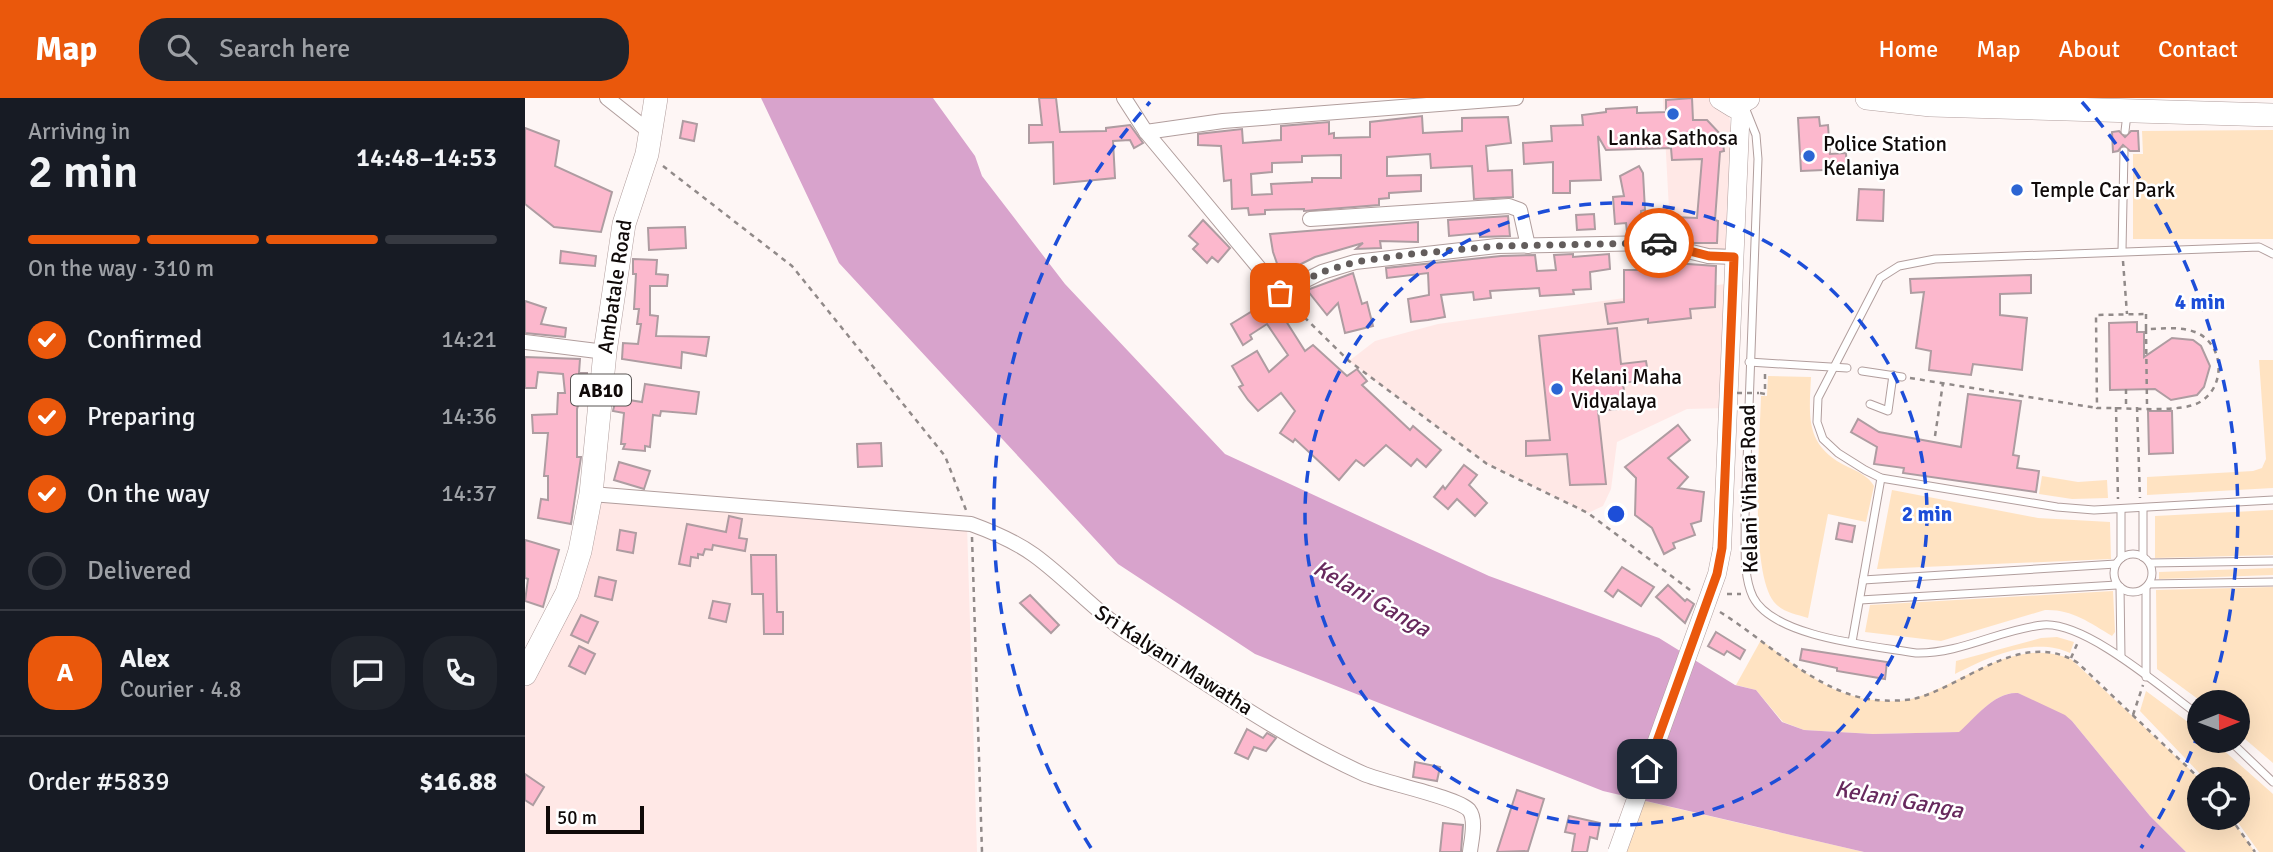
<!DOCTYPE html>
<html lang="en">
<head>
<meta charset="utf-8">
<style>
	body { margin:0; font-family:Signika,sans-serif; background:#20242c; color:#f1f3f6; height:100vh; display:flex; flex-direction:column; font-size:26px; white-space:nowrap }
	* { box-sizing:border-box; margin:0 }
	p { font-size:23px; color:#9ea1a6 }
	.icon { flex:none; width:38px; height:38px; fill:none; stroke:currentColor; stroke-width:2; stroke-linecap:round; stroke-linejoin:round }
	.map { position:relative; flex:1; overflow:hidden }
	.drawer { display:flex; flex-direction:column; background:#171b24; width:525px }
	.drawer>* { flex:none }
	.needle { width:46px; rotate:89deg }
	.tools { position:absolute; left:1662px; top:592px; display:grid; gap:14px }
	.tools a { display:grid; place-items:center; width:63px; height:63px; border-radius:50%; background:#171b24; box-shadow:0 7px 28px #0002; font-size:35px }
	.scale { position:absolute; left:21px; bottom:18px; width:98px; box-sizing:border-box; padding-left:7px; border:4px solid #100a09; border-top:0; font-size:19px; line-height:24px; white-space:nowrap; color:#100a09; -webkit-text-stroke:5px #fff; paint-order:stroke }
	.pin { position:absolute; display:grid; place-items:center; width:60px; height:60px; color:#fff; margin:-30px; border-radius:14px; box-shadow:0 4px 10px #0006 }
	.courier { position:absolute; display:grid; place-items:center; width:70px; height:70px; margin:-35px; border:5px solid #ea580c; border-radius:50%; background:#fff; color:#222; box-shadow:0 2px 9px #0007 }
	.summary em { font-style:normal; font-weight:600 }
	.summary div { display:flex; flex-direction:column-reverse }
	.summary { display:flex; align-items:center; justify-content:space-between; height:119px; padding:0 28px }
	h1 { font-size:46px; font-weight:600; line-height:52px }
	.bar { display:grid; grid-template-columns:repeat(4,1fr); gap:10px 7px; align-content:center; height:84px; padding:0 28px }
	.bar i { height:9px; border-radius:5px; background:#363941 }
	.bar .active { background:#ea580c }
	.bar p { grid-column:span 4 }
	.line { display:flex; align-items:center; gap:18px; padding:0 28px; border-top:2px solid #363941 }
	.line div { flex:1 }
	.round { display:grid; place-items:center; flex:none; width:74px; height:74px; border-radius:28px; background:#20242c }
	ol { padding:0 28px; list-style:none }
	li { display:flex; align-items:center; gap:21px; height:77px }
	li p { margin-inline-start:auto }
	li .icon { padding:7px; border-radius:50%; background:#ea580c; color:#fff; stroke-width:4 }
	li:last-child { color:#9ea1a6 }
	li i { width:38px; height:38px; border:4px solid #363941; border-radius:50% }
	header { display:flex; align-items:center; gap:42px; box-sizing:border-box; height:98px; padding:0 35px; background:#ea580c; color:#fff }
	header strong { font-size:33px }
	nav { display:flex; gap:38px; margin-inline-start:auto; font-size:24px }
	.search { width:490px; height:63px; background:#20242c; display:flex; align-items:center; gap:18px; box-sizing:border-box; padding:0 24px; border-radius:28px; color:#9ea1a6; font-size:26px }
	main { display:flex; flex:1; min-height:0 }
	.map>svg:first-child { display:block }
	.built { fill:#ffe8e6 }
	.green { fill:#ffe3c2 }
	.water { fill:#d8a3cc }
	.building { fill:#fcb8cd; stroke:#ae9ca1; stroke-width:2; fill-rule:evenodd }
	.lines { fill:none; stroke-linecap:round; stroke-linejoin:round }
	.service-casing { stroke:#b19e9d; stroke-width:9 }
	.minor-casing { stroke:#b19e9d; stroke-width:16 }
	.tertiary-casing { stroke:#b19e9d; stroke-width:19 }
	.primary-casing { stroke:#b19e9d; stroke-width:24 }
	.path { stroke:#918a89; stroke-width:2.5; stroke-dasharray:5 5; stroke-linecap:butt }
	.service { stroke:#fff; stroke-width:7 }
	.minor { stroke:#fff; stroke-width:14 }
	.tertiary { stroke:#fff; stroke-width:18 }
	.primary { stroke:#fff; stroke-width:23 }
	.tertiary-bridge-casing { stroke:#b19e9d; stroke-width:19; stroke-linecap:butt }
	.path-bridge { stroke:#918a89; stroke-width:2.5; stroke-dasharray:5 5; stroke-linecap:butt }
	.tertiary-bridge { stroke:#fff; stroke-width:18 }
	.done { stroke:#635d5c; stroke-width:7; stroke-dasharray:0 12.6 }
	.route { stroke:#ea580c; stroke-width:9 }
	.ring { fill:none; stroke:#1d4ed8; stroke-width:3.5; stroke-dasharray:12 9 }
	.poi-dot { fill:#2c65d3; stroke:#fff; stroke-width:2.5 }
	.labels { text-anchor:middle; stroke-width:5; stroke-linejoin:round; paint-order:stroke }
	.shield { fill:#fff; stroke:#585453; stroke-width:2 }
	.shield-label { font-size:19px; font-weight:bold; fill:#100a09 }
	.poi-label { font-size:21px; fill:#100a09; stroke:#fff; text-anchor:start }
	.street-label { font-size:21px; fill:#100a09; stroke:#fff }
	.water-label { font-size:23px; font-style:italic; fill:#67295d; stroke:#fff }
	.centre { fill:#1d4ed8; stroke:#fff; stroke-width:3.5 }
	.ring-label { font-size:21px; text-anchor:middle; font-weight:bold; fill:#1d4ed8; stroke:#fff; stroke-width:5; stroke-linejoin:round; paint-order:stroke }
</style>
</head>
<body>
<header>
<strong>Map</strong>
<div class="search"><svg class="icon" aria-label="search" viewBox="0 0 24 24"><circle cx="10" cy="10" r="6"/><path d="M15 15l6 6"/></svg>Search here</div>
<nav><a>Home</a><a>Map</a><a>About</a><a>Contact</a></nav>
</header>
<main>
<section class="drawer">
<div class="summary"><div><h1>2 min</h1><p>Arriving in</p></div><em>14:48–14:53</em></div>
<div class="bar"><i class="active"></i><i class="active"></i><i class="active"></i><i></i><p>On the way · 310 m</p></div>
<ol>
<li><svg class="icon" aria-label="check" viewBox="0 0 24 24"><path d="M5 12l5 5 9-10"/></svg>Confirmed<p>14:21</p></li>
<li><svg class="icon" aria-label="check" viewBox="0 0 24 24"><path d="M5 12l5 5 9-10"/></svg>Preparing<p>14:36</p></li>
<li><svg class="icon" aria-label="check" viewBox="0 0 24 24"><path d="M5 12l5 5 9-10"/></svg>On the way<p>14:37</p></li>
<li><i></i>Delivered</li>
</ol>
<div class="line" style="height:126px"><b class="round" style="background:#ea580c;color:#fff">A</b><div><b>Alex</b><p>Courier · 4.8</p></div><a class="round"><svg class="icon" aria-label="chat" viewBox="0 0 24 24"><path d="M4 5h16v11H9l-5 4z"/></svg></a><a class="round"><svg class="icon" aria-label="phone" viewBox="0 0 24 24"><path d="M5 4h4l2 5-3 2q2 4 5 5l2-3 5 2v4C11 20 4 13 5 4z"/></svg></a></div>
<div class="line" style="height:91px"><div>Order #5839</div><b>$16.88</b></div>
</section>
<div class="map">
<svg width="1748" height="754" viewBox="0 0 1748 754">
	<rect width="100%" height="100%" fill="#fef6f5"/>
	<g class="built">
		<polygon points="1138,0 1196,0 1203,6 1211,77 1209,159 1146,149"/>
		<polygon points="1207,185 1202,310 1162,311 1092,344 1086,391 1078,408 1063,415 962,366 824,263 850,243 913,226"/>
		<polygon points="74,398 442,427 452,754 0,754 0,590 29,539"/>
	</g>
	<g class="green">
		<polygon points="1748,32 1748,141 1608,141 1608,56 1618,56 1617,33"/>
		<polygon points="1734,262 1748,262 1748,390 1622,397 1622,379 1728,373 1737,370 1741,361"/>
		<path d="M1243 278 1286 279C1284 321 1280 348 1323 369 1334 374 1343 378 1349 388L1341 424 1303 416 1283 520C1270 516 1257 514 1249 504 1224 472 1235 341 1236 298H1242Z"/>
		<polygon points="1517,378 1553,384 1582,382 1583,400 1547,401 1514,396"/>
		<polygon points="1367,392 1513,420 1585,424 1586,461 1352,471"/>
		<polygon points="1748,412 1748,457 1630,460 1630,418"/>
		<polygon points="1748,470 1748,477 1634,481 1634,474"/>
		<polygon points="1748,489 1748,665 1713,635 1713,604 1677,604 1632,571 1631,492"/>
		<path d="M1588 493 1590 534 1587 538C1564 524 1546 511 1520 512L1416 543 1340 534 1345 507Z"/>
		<path d="M1532 539 1549 544 1545 555C1509 538 1463 559 1430 576L1431 563 1516 540Z"/>
		<path d="M1236 542C1258 559 1291 585 1316 594 1337 602 1369 607 1390 600 1441 584 1490 538 1546 561L1675 681V719H1705L1730 754H1661L1625 718 1547 623 1493 595C1470 593 1450 620 1435 634L1348 636 1279 632 1258 624 1231 592 1211 587Z"/>
		<polygon points="1621,593 1675,633 1675,642 1687,642 1748,696 1748,754 1734,754 1709,719 1713,719 1713,681 1680,681 1615,613"/>
		<polygon points="1120,703 1339,754 1101,754"/>
	</g>
	<path class="water" d="M236 0H408L450 58 457 78 540 186 700 356 964 478 1134 540 1210 587 1231 592 1257 624 1279 632 1348 636 1434 634C1450 620 1470 593 1493 595L1540 617 1547 623 1625 718 1661 754H1339L1078 693 730 556 593 466 314 165Z"/>
	<g class="building">
		<polygon points="514,0 531,0 535,34 581,33 581,30 605,27 618,45 609,50 605,42 588,43 590,80 529,86 528,44 504,45 504,27 517,27"/>
		<polygon points="1167,0 1168,22 1182,22 1197,38 1199,53 1195,54 1190,122 1193,123 1192,145 1169,145 1149,140 1149,119 1172,120 1177,61 1147,62 1146,50 1081,52 1073,38 1076,82 1045,83 1045,95 1028,95 1028,64 999,66 998,45 1027,43 1026,28 1058,27 1057,17 1081,14 1081,11 1112,9 1112,15 1141,14 1141,2"/>
		<path d="M897 18 898 35 937 33V20L983 19 986 45 961 48 963 73 987 72 988 99 949 101 947 68 906 70 905 56 862 59V78L896 77V93L864 95V100L854 101V107L779 113V111L740 112V116L724 117 723 110 707 111 706 82 699 83 696 48 673 47V36L717 31 718 45 756 42V28L804 24V36L809 35V40L845 39V24ZM816 57V80H787V84L746 86 747 96 727 97 726 76 747 74V65L777 64V58Z"/>
		<polygon points="1294,19 1295,28 1303,27 1305,56 1321,55 1322,71 1276,73 1273,20"/>
		<polygon points="158,23 172,26 169,43 155,40"/>
		<polygon points="0,30 34,43 30,68 87,94 76,134 29,129 0,106"/>
		<polygon points="1594,33 1600,39 1606,33 1613,33 1614,53 1605,53 1598,47 1593,53 1588,54 1587,34"/>
		<polygon points="1114,68 1118,75 1120,112 1116,113 1117,133 1102,134 1101,125 1090,126 1088,99 1099,98 1095,78"/>
		<polygon points="1334,91 1359,92 1358,123 1332,122"/>
		<polygon points="1069,116 1070,131 1052,132 1051,117"/>
		<polygon points="983,118 985,138 955,139 955,135 924,138 923,122"/>
		<polygon points="678,122 705,150 693,164 687,159 682,165 668,151 673,146 664,138"/>
		<polygon points="893,124 893,144 855,143 856,150 831,151 838,145 790,159 776,166 778,170 756,177 748,154 745,136"/>
		<polygon points="160,129 161,150 124,152 123,130"/>
		<polygon points="36,153 71,158 70,168 35,165"/>
		<polygon points="1115,155 1135,156 1135,164 1191,168 1190,209 1165,211 1166,220 1123,225 1123,221 1083,226 1080,206 1099,204 1099,172 1115,172"/>
		<polygon points="1048,156 1048,159 1084,156 1085,171 1065,174 1066,191 1048,192 1049,196 1015,198 1014,190 965,193 966,200 949,202 948,194 916,197 920,219 903,222 886,224 883,201 904,197 903,175 862,180 861,170 976,158 1010,157 1012,173 1031,172 1029,157"/>
		<polygon points="108,161 132,162 131,176 143,177 142,188 125,188 125,217 133,218 131,238 184,239 181,258 157,254 156,270 97,261 98,245 113,246 116,226 112,226 114,211 109,211 111,176 108,176"/>
		<polygon points="828,175 837,206 842,204 848,228 820,235 813,205 802,217 782,192"/>
		<polygon points="1506,177 1506,195 1475,196 1475,217 1502,220 1497,272 1448,266 1446,277 1404,272 1406,253 1391,250 1399,194 1386,195 1385,181"/>
		<polygon points="747,201 780,253 788,247 822,278 832,271 842,283 837,287 885,332 888,328 916,352 901,369 892,361 886,368 861,347 839,368 831,362 814,382 770,341 768,344 755,335 770,313 756,295 733,313 723,302 714,289 718,287 707,268 732,253 744,274 763,257 742,226 725,237 727,241 718,247 706,226"/>
		<polygon points="0,203 21,210 16,226 41,230 40,239 0,235"/>
		<polygon points="1612,224 1612,234 1619,234 1619,259 1647,240 1668,242 1676,248 1685,268 1679,289 1672,297 1646,302 1630,291 1585,292 1584,225"/>
		<polygon points="1092,230 1096,266 1121,263 1124,281 1098,285 1101,310 1073,313 1081,386 1045,387 1042,356 1001,358 1001,343 1025,342 1014,238"/>
		<polygon points="0,259 55,261 54,275 62,275 61,304 54,304 52,311 52,359 56,359 46,426 13,420 16,401 23,402 23,378 19,378 23,335 8,335 7,317 32,316 33,295 40,295 38,276 13,274 11,290 0,290"/>
		<polygon points="120,286 174,294 171,316 136,313 135,318 128,317 125,349 120,348 120,353 98,351 100,346 96,346 99,315 88,313 91,300 117,304"/>
		<polygon points="1443,296 1496,303 1488,357 1494,358 1492,370 1514,373 1511,394 1378,375 1379,370 1349,366 1352,349 1326,334 1333,321 1354,334 1436,349"/>
		<polygon points="1623,313 1647,313 1648,355 1624,356"/>
		<polygon points="1153,327 1165,342 1143,360 1163,379 1153,390 1179,394 1176,423 1166,426 1170,437 1148,445 1150,450 1139,456 1127,430 1110,417 1111,380 1100,369"/>
		<polygon points="356,345 357,368 333,369 332,346"/>
		<polygon points="94,364 125,373 119,391 89,382"/>
		<polygon points="939,367 952,377 944,387 962,405 950,418 932,401 923,411 909,399 918,388 920,391"/>
		<polygon points="204,418 217,421 214,440 222,441 220,453 188,447 187,452 180,451 178,457 173,456 173,460 166,459 165,468 154,466 162,426 201,434"/>
		<polygon points="1314,425 1330,428 1327,444 1311,441"/>
		<polygon points="95,432 111,435 108,455 92,452"/>
		<polygon points="0,442 34,452 18,509 0,503 3,481 0,480"/>
		<polygon points="226,457 251,457 252,514 258,514 258,536 239,536 238,496 227,496"/>
		<polygon points="1097,469 1129,489 1116,508 1093,492 1088,499 1080,493"/>
		<polygon points="74,479 91,483 87,502 70,498"/>
		<polygon points="1143,487 1160,503 1162,501 1169,506 1160,525 1131,499"/>
		<polygon points="505,497 534,527 526,535 495,505"/>
		<polygon points="188,503 205,506 201,524 184,520"/>
		<polygon points="56,517 73,524 63,545 46,537"/>
		<polygon points="1191,534 1220,552 1215,561 1202,553 1199,557 1183,548"/>
		<polygon points="54,548 70,556 60,576 44,568"/>
		<polygon points="1277,551 1362,564 1360,581 1312,573 1312,570 1275,562"/>
		<polygon points="722,631 738,640 742,635 751,640 741,653 729,649 723,661 710,655"/>
		<polygon points="890,664 915,669 912,683 888,679"/>
		<polygon points="0,676 19,689 8,707 0,702"/>
		<polygon points="992,692 1019,701 1003,753 972,754"/>
		<polygon points="1044,718 1075,725 1072,741 1065,739 1062,754 1047,754 1050,736 1040,734"/>
		<polygon points="918,725 938,727 936,754 915,754"/>
	</g>
	<g class="lines">
		<defs>
			<g id="service">
				<path d="M1221 12 1231 37 1233 61 1220 419C1221 444 1217 476 1228 499 1249 540 1350 548 1391 555 1436 556 1476 531 1518 527 1561 523 1640 593 1675 618"/>
				<polyline points="1600,33 1602,16"/>
				<polyline points="1597,152 1599,53"/>
				<polyline points="1748,156 1734,149 1410,161 1374,168 1355,180 1293,300 1292,324 1298,341 1313,355 1340,372 1356,380 1532,409 1569,412 1748,402"/>
				<polyline points="1224,264 1322,270"/>
				<polyline points="1337,273 1377,279"/>
				<polyline points="1345,306 1363,313 1368,277"/>
				<polyline points="1596,411 1596,460"/>
				<polyline points="1618,411 1618,459"/>
				<circle cx="1608" cy="475" r="19"/>
				<polyline points="1625,465 1748,463"/>
				<polyline points="1338,482 1591,466"/>
				<polyline points="1624,486 1748,484"/>
				<polyline points="1595,489 1596,559"/>
				<polyline points="1335,502 1592,487"/>
				<polyline points="1327,544 1356,380"/>
				<polyline points="1621,579 1621,490"/>
				<polyline points="1704,642 1748,684"/>
			</g>
			<g id="minor">
				<polyline points="82,0 125,34"/>
				<polyline points="599,0 621,34 755,195 797,174 830,164 972,148 1130,145 1183,158 1209,159"/>
				<polyline points="621,34 698,23 991,0"/>
				<polyline points="785,121 984,108 995,112 1003,148"/>
				<polyline points="0,244 80,254"/>
				<path d="M66 396 446 426C468 434 491 444 509 457 542 481 568 511 601 534 679 583 755 638 839 676 860 685 932 699 944 712 952 722 946 743 945 754"/>
			</g>
			<polyline id="tertiary" points="1197,451 1216,6"/>
			<g id="primary">
				<polyline points="1196,0 1209,8 1223,0"/>
				<polyline points="1342,0 1406,7 1748,17"/>
				<path id="s1" d="M0 576 42 495 55 453 66 396 80 254 99 126 122 56 131 0"/>
			</g>
		</defs>
		<use href="#service" class="service-casing"/>
		<use href="#minor" class="minor-casing"/>
		<use href="#tertiary" class="tertiary-casing"/>
		<use href="#primary" class="primary-casing"/>
		<g class="path">
			<polyline points="138,68 267,168 420,358 441,412"/>
			<polyline points="1598,163 1602,216"/>
			<polyline points="765,205 824,263 962,366 1063,415 1169,495"/>
			<path d="M1621 216V231C1636 231 1655 228 1670 234 1699 245 1702 288 1675 304 1655 316 1597 309 1572 310L1571 217Z"/>
			<polyline points="1621,231 1622,308"/>
			<polyline points="1385,280 1572,310"/>
			<polyline points="1601,291 1601,309"/>
			<polyline points="1235,295 1240,296 1240,275"/>
			<polyline points="1591,309 1593,401"/>
			<polyline points="1612,309 1615,400"/>
			<polyline points="1410,338 1418,285"/>
			<polyline points="447,439 457,754"/>
			<polyline points="1202,496 1216,496"/>
			<path d="M1195 514C1242 543 1294 597 1351 602 1361 603 1378 603 1388 601 1437 590 1497 529 1553 565L1675 681"/>
			<polyline points="1546,560 1553,544"/>
			<polyline points="1608,617 1618,587"/>
			<polyline points="1705,719 1730,754"/>
		</g>
		<use href="#service" class="service"/>
		<use href="#minor" class="minor"/>
		<use href="#tertiary" class="tertiary"/>
		<use href="#primary" class="primary"/>
		<defs>
			<polyline id="tertiary-bridge" points="1092,754 1192,476 1197,451"/>
		</defs>
		<use href="#tertiary-bridge" class="tertiary-bridge-casing"/>
		<polyline class="path-bridge" points="1212,295 1234,295"/>
		<use href="#tertiary-bridge" class="tertiary-bridge"/>
	</g>
	<g class="lines">
		<polyline class="done" points="755,195 797,174 830,164 887,156 972,148 1134,145"/>
		<polyline class="route" points="1122,671 1192,476 1197,450 1209,159 1184,158 1134,145"/>
	</g>
	<g class="ring">
		<circle cx="1091" cy="416" r="311"/>
		<path d="M1674 634A622 622 0 0 1 1616 750M566 750A622 622 0 0 1 625 4M1557 4A622 622 0 0 1 1684 603"/>
	</g>
	<g class="poi-dot">
		<circle cx="1148" cy="16" r="7"/>
		<circle cx="1284" cy="58" r="7"/>
		<circle cx="1492" cy="92" r="7"/>
		<circle cx="1032" cy="291" r="7"/>
	</g>
	<g class="labels">
		<rect class="shield" x="46" y="276.5" width="60" height="31" rx="5"/>
		<g class="shield-label">
			<text x="76" y="299">AB10</text>
		</g>
		<g class="poi-label">
			<text x="1148" y="47" text-anchor="middle">Lanka Sathosa</text>
			<text x="1298" y="53">Police Station<tspan x="1298" dy="24">Kelaniya</tspan></text>
			<text x="1506" y="99">Temple Car Park</text>
			<text x="1046" y="286">Kelani Maha<tspan x="1046" dy="24">Vidyalaya</tspan></text>
		</g>
		<g class="street-label">
			<text dy="7" stroke="none"><textPath href="#s1" startOffset="402">Ambatale Road</textPath></text>
			<text transform="translate(1224 391) rotate(-91)" y="7">Kelani Vihara Road</text>
			<text transform="translate(649 562) rotate(33)" y="7">Sri Kalyani Mawatha</text>
		</g>
		<g class="water-label">
			<text transform="translate(847 500) rotate(30)" y="8">Kelani Ganga</text>
			<text transform="translate(1374 701) rotate(10)" y="8">Kelani Ganga</text>
		</g>
	</g>
	<circle cx="1091" cy="416" r="10" class="centre"/>
	<g class="ring-label">
		<text x="1675" y="211">4 min</text>
		<text x="1402" y="423">2 min</text>
	</g>
</svg>
<div class="tools">
<a><svg class="needle" viewBox="-14 -14 28 28"><path d="M0-13l5 13h-10z" fill="#e53935"/><path d="M0 13l5-13h-10z" fill="#9ea1a6"/></svg></a>
<a><svg class="icon" aria-label="locate" viewBox="0 0 24 24"><circle cx="12" cy="12" r="6"/><path d="M12 2v4M12 18v4M2 12h4M18 12h4"/></svg></a>
</div>
<div class="scale">50 m</div>
<div class="pin" style="left:755px;top:195px;background:#ea580c"><svg class="icon" aria-label="bag" viewBox="0 0 24 24"><path d="M5 8h14l-1 12H6zM9 8a3 3 0 0 1 6 0"/></svg></div>
<div class="pin" style="left:1122px;top:671px;background:#1f2937"><svg class="icon" aria-label="home" viewBox="0 0 24 24"><path d="M3 11l9-7 9 7M6 9v11h12V9"/></svg></div>
<div class="courier" style="left:1134px;top:145px"><svg class="icon" aria-label="car" viewBox="0 0 24 24"><path d="M5 17H2v-5l4-1 3-4h7l3 4 3 1v5h-3M9 17h6M6 11h13"/><circle cx="7" cy="17" r="2"/><circle cx="17" cy="17" r="2"/></svg></div>
</div>
</main>
</body>
</html>
